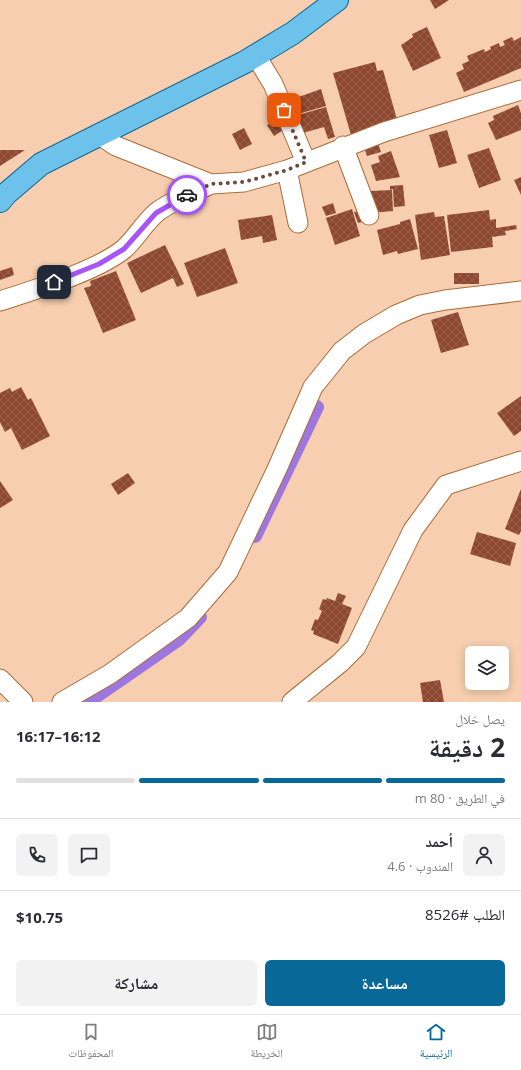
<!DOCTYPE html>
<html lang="ar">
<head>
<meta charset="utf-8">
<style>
	body { margin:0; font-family:"Open Sans","Noto Naskh Arabic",sans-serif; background:#f2f2f3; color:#2b2b33; direction:rtl; height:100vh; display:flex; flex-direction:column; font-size:15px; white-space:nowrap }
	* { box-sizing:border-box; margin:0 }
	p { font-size:13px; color:#7c7c81 }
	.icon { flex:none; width:22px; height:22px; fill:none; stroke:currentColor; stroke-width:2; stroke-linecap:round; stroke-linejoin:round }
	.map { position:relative; height:702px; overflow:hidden; direction:ltr }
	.panel { display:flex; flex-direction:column; background:#fff; flex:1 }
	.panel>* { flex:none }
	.fabs { position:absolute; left:465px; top:646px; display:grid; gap:8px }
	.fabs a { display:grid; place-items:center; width:44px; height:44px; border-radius:6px; background:#fff; box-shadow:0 2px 10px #0003; font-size:20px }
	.pin { position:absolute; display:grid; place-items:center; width:34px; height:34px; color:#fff; margin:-17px; border-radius:8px; box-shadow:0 2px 6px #0006 }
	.courier { position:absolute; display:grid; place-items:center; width:40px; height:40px; margin:-20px; border:3px solid #a855f7; border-radius:50%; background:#fff; color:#222; box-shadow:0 1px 5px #0007 }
	.summary em { font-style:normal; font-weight:700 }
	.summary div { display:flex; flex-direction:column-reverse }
	.summary { display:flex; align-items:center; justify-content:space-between; height:68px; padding:0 16px }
	h1 { font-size:26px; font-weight:700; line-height:30px }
	.bar { display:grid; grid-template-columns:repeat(4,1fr); gap:6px 4px; align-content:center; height:48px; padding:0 16px }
	.bar i { height:5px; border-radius:3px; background:#e1e1e2 }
	.bar .current { background:#086897 }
	.bar p { grid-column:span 4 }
	.line { display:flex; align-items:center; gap:10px; padding:0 16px; border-top:1px solid #e1e1e2 }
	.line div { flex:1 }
	.round { display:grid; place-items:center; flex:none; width:42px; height:42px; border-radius:6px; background:#f2f2f3 }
	.primary-button { display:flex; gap:8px; margin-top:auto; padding:8px 16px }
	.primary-button a { flex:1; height:46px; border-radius:6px; background:#086897; color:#fff; font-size:16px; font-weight:700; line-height:46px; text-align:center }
	.primary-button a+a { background:#f2f2f3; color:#2b2b33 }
	.menu { display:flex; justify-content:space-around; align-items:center; height:56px; border-top:1px solid #e1e1e2; background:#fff; font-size:11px; color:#7c7c81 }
	.menu a { display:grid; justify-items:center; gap:2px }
	.menu .current { color:#086897 }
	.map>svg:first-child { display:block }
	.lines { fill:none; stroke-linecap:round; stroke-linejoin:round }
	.canal { stroke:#9d77df; stroke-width:14 }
	.building { fill:url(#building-cross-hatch) }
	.minor-casing { stroke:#aa6d39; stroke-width:21 }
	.major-casing { stroke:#116690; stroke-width:24 }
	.minor { stroke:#fff; stroke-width:19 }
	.major { stroke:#6dc2eb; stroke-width:22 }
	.done { stroke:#694c3d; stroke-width:4; stroke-dasharray:0 7.2 }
	.route { stroke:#a855f7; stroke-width:5 }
</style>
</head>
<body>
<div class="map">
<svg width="521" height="702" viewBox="0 0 521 702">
	<defs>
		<pattern id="building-cross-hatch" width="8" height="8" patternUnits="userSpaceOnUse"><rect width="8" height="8" fill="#8f4830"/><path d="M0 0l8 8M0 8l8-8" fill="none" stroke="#9a6350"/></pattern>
	</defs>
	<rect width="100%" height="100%" fill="#f7ceaf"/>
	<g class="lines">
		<g class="canal">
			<polyline points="255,536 317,407"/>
			<polyline points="88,702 179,639 200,617"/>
		</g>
	</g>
	<g class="building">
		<polygon points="430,0 449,0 435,9"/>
		<polygon points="427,27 441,58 413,71 401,45 413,37 412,34"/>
		<polygon points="512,37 514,41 521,37 521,68 464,92 456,73 464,69 462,64 469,61 467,56 484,49 485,52 491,49 490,47 499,43 500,47 505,45 503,41"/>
		<polygon points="375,62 377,71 383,70 398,123 351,135 333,73"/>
		<polygon points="321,89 326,106 298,114 293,99"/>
		<polygon points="518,105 521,113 521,130 496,140 488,123 494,120 493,116"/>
		<polygon points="326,107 335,137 328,139 324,127 303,133 298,115"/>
		<polygon points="279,118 286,128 274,136 267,125"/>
		<polygon points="244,128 252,144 240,150 232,134"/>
		<polygon points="447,130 457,163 439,168 429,135"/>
		<polygon points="378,143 381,152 367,156 364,147"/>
		<polygon points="489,148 501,180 479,188 467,155"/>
		<polygon points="0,150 25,150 0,166"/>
		<polygon points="391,151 400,177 376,181 371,165 380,162 378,156"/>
		<polygon points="521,177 521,195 514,180"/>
		<polygon points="403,185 405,206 394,207 393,189 390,190 390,186"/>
		<polygon points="392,190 393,211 371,213 370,191"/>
		<polygon points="333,203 336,213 326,216 322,207"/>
		<polygon points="352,209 360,236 335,245 326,218"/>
		<polygon points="361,210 365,221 358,223 354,212"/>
		<polygon points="489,210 490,220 496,219 496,228 516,225 517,229 505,231 506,235 492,237 493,247 451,252 447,215"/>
		<polygon points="434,212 435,217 444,216 450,255 421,260 415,215"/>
		<polygon points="272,215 277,240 263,243 262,236 241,240 238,220"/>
		<polygon points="410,219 418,249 398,254 397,251 383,255 377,230 400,224 400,222"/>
		<polygon points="165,245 184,284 177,287 173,278 141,293 127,263"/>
		<polygon points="225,248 238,283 197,297 184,263"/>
		<polygon points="12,267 14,275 0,280 0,271"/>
		<polygon points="116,271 136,320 103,333 84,288 91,286 90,281"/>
		<rect x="454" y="273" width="25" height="11"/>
		<polygon points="458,312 469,345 441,353 431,320"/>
		<polygon points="21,387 28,400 31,398 50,436 22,450 11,428 5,432 0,422 0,393 10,388 12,392"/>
		<polygon points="521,396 521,431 514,436 497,413"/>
		<polygon points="128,473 135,483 118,495 111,484"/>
		<polygon points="0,481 13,500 0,508"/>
		<polygon points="521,489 521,531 519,535 505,529"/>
		<polygon points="477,532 516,543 510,566 470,554"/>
		<polygon points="338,593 346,596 342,604 352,608 338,644 313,634 314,631 311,630 315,619 318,620 322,611 319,609 323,599 326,600 327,598 335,601"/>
		<polygon points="440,680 444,702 423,702 420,683"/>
	</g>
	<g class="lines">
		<defs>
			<g id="minor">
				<polyline points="256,56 273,84 306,162"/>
				<polyline points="98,134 116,146 211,184 244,182 287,170 384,132 521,90"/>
				<polyline points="343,146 369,215"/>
				<polyline points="287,170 298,223"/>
				<path d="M0 301C34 290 97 271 124 249 136 238 144 223 157 212 173 200 193 193 211 184"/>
				<polyline points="0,679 23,702"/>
				<polyline points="62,702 110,674 188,618 228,572 277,469 313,387 342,351 364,334 396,315 420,305 445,300 521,291"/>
				<polyline points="292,702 340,663 356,647 413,530 446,485 521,461"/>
			</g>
			<polyline id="major" points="0,201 6,194 41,164 245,62 293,33 337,0"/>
		</defs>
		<use href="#minor" class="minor-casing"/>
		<use href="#major" class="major-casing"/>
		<use href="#minor" class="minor"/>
		<use href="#major" class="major"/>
	</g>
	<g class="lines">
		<polyline class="done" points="187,195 211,184 244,182 287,170 306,162 284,110"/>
		<polyline class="route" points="54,282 99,264 124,249 156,213 187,195"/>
	</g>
</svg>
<div class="fabs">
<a><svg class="icon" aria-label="layers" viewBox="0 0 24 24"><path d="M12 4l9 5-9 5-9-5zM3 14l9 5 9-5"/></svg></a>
</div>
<div class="pin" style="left:284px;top:110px;background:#ea580c"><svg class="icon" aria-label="bag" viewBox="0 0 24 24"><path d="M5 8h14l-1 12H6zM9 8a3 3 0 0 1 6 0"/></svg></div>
<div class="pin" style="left:54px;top:282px;background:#1f2937"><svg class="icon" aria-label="home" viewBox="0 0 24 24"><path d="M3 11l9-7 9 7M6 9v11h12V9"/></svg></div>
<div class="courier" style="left:187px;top:195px"><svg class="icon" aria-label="car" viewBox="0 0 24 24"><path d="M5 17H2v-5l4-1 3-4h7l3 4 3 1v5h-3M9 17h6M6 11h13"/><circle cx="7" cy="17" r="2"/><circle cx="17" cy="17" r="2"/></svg></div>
</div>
<section class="panel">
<div class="summary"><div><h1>2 دقيقة</h1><p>يصل خلال</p></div><em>16:12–16:17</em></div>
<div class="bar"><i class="current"></i><i class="current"></i><i class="current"></i><i></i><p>في الطريق · 80 m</p></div>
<div class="line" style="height:72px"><a class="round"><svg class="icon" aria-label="person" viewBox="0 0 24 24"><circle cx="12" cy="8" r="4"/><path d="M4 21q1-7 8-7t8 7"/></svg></a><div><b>أحمد</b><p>المندوب · 4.6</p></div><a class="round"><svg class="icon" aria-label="chat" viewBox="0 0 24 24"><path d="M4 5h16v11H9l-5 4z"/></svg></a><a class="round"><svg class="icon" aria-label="phone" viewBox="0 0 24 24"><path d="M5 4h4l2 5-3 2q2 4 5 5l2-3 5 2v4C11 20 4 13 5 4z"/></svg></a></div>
<div class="line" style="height:52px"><div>الطلب #8526</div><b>$10.75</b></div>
<div class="primary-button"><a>مساعدة</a><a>مشاركة</a></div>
</section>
<nav class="menu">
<a class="current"><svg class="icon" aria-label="home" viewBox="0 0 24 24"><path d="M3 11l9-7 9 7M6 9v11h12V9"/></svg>الرئيسية</a>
<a><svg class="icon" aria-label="map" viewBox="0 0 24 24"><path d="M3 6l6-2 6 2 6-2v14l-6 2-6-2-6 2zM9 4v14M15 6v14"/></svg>الخريطة</a>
<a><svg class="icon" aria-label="saved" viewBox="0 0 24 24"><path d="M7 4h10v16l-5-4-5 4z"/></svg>المحفوظات</a>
</nav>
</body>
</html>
